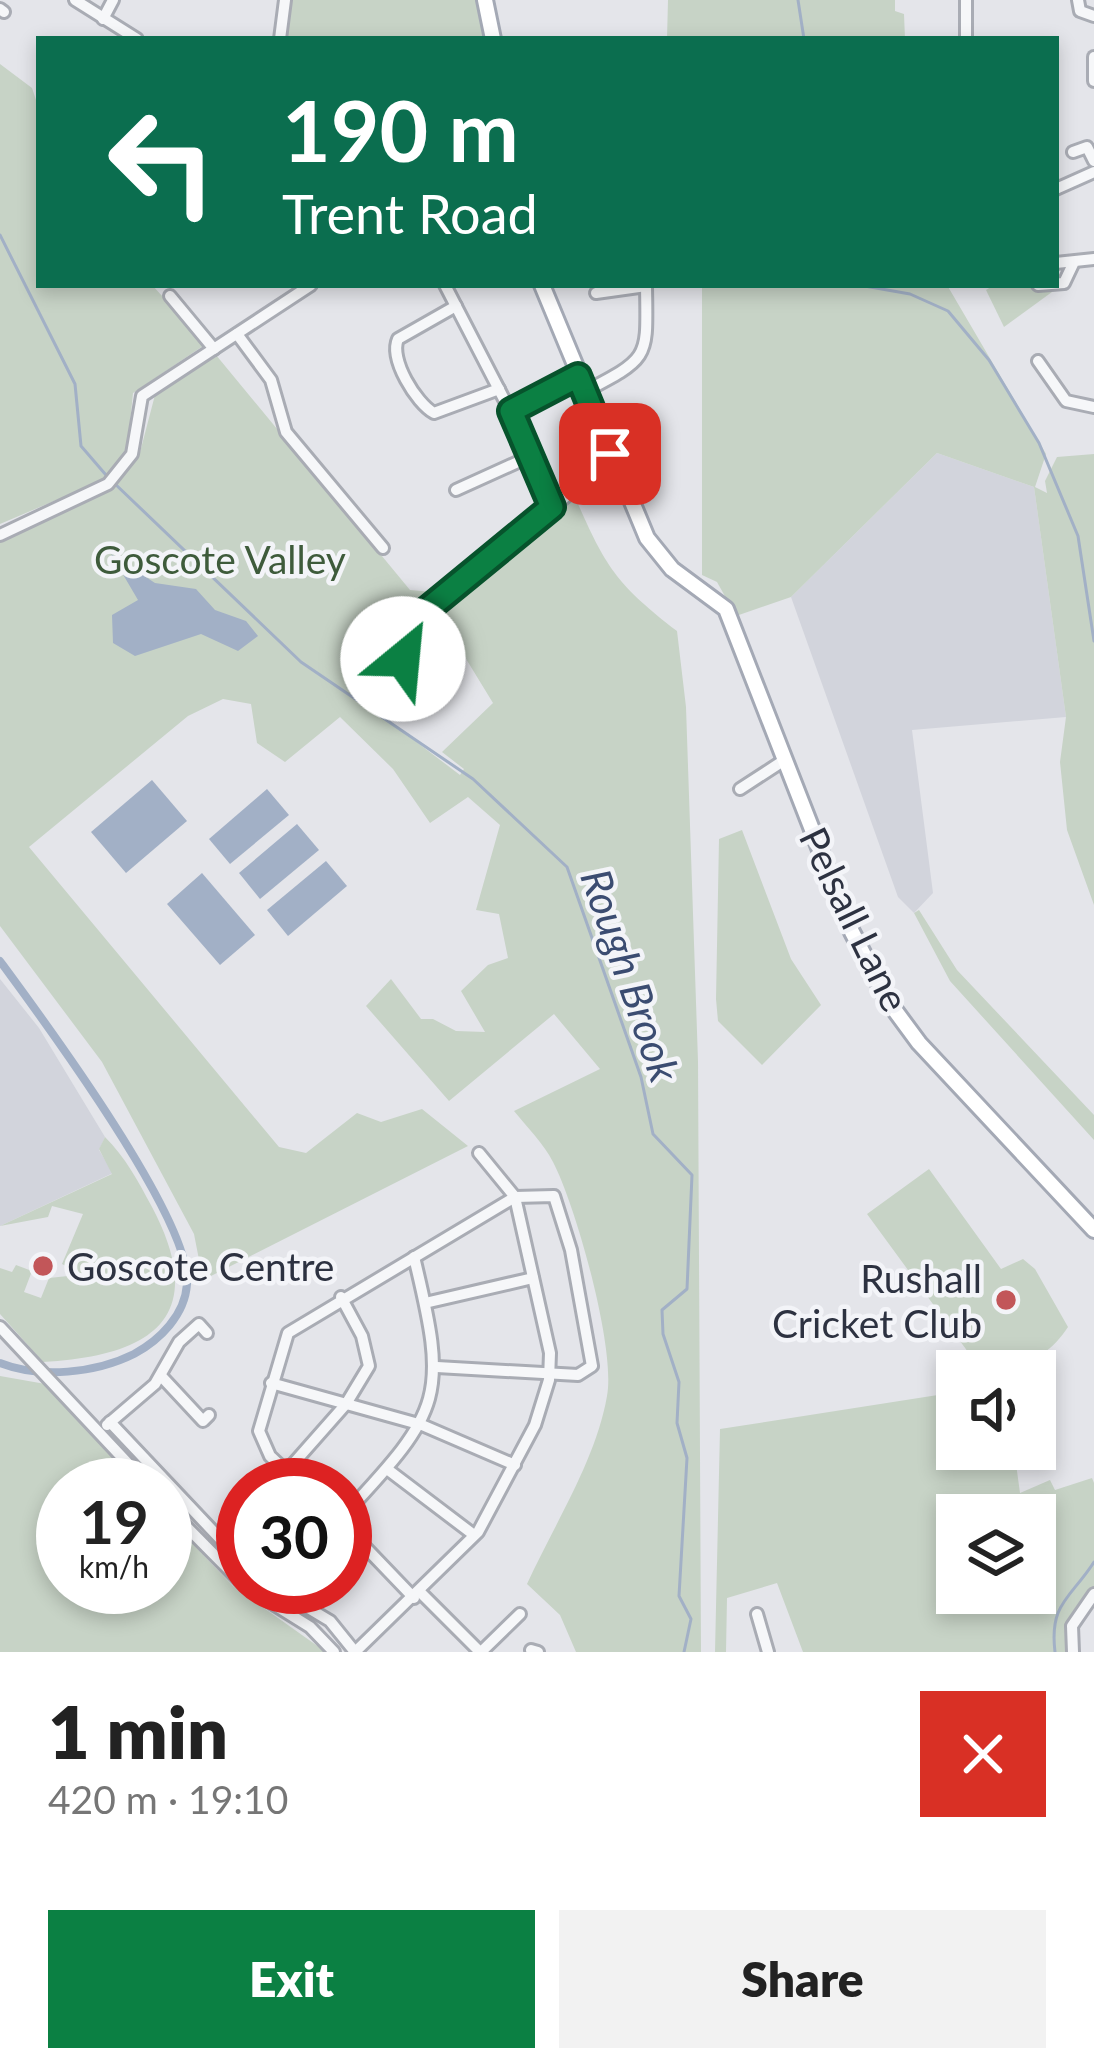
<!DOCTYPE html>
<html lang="en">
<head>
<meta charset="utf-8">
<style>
	:root { --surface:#fff; --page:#f2f2f2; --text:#222; --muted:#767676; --accent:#0b8043 }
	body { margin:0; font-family:Lato,sans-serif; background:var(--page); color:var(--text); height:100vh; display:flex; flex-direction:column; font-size:45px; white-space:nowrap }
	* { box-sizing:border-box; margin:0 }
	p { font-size:39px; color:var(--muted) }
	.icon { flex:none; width:66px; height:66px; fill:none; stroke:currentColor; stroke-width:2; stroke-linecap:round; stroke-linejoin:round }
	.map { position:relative; height:1652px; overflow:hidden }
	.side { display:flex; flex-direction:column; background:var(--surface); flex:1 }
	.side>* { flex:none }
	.banner { position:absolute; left:36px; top:36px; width:1023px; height:252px; border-radius:0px; box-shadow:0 6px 18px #0003; background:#0b6e4f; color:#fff; overflow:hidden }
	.tools { position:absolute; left:936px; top:1350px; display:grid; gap:24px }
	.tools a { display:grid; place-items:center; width:120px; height:120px; border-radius:0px; background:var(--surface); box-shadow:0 6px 18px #0003; font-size:60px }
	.speed { position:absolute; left:36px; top:1458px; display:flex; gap:24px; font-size:60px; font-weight:700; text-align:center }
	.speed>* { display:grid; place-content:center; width:156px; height:156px; border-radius:50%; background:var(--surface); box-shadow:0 6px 18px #0003; line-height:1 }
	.speed small { font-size:30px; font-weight:400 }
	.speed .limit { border:18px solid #d22; background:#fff; color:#111 }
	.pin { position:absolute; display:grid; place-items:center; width:102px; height:102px; color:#fff; margin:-51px; border-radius:24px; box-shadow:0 6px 18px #0006 }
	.me { position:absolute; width:132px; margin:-66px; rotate:28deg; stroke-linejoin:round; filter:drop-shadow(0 0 9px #0008) }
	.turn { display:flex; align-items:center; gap:42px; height:252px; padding:0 48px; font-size:54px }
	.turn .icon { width:156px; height:156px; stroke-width:2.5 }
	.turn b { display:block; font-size:84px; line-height:102px }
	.round { display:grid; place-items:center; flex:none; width:126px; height:126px; border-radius:0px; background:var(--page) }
	.overview { display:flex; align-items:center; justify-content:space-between; height:204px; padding:0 48px }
	h1 { font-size:72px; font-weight:800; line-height:90px }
	.primary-button { display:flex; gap:24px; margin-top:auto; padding:24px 48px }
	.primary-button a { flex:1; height:138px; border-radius:0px; background:var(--accent); color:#fff; font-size:48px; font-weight:800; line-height:138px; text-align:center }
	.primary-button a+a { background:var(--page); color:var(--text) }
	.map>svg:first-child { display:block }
</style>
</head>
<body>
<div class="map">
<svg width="1094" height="1652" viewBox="0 0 1094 1652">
	<rect width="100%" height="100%" fill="#e4e5ea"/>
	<!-- built -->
	<g fill="#d2d4dc">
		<path d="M937,453L1034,487L1066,717L912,730L933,893L914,913L898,897L791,597Z"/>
		<path d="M0,979L39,1028L105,1137L99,1150L113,1173L0,1226Z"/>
	</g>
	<!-- green -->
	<g fill="#c7d3c6" fill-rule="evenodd">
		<path d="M285,0H480L487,39H280Z"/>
		<path d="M668,0H895V11L904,14L905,39H667Z"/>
		<path d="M0,64L32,88L36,100L39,285H152L206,344L133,393L127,453L101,481L0,524Z"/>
		<path d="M702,285H947L1046,454L1035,487L1047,493L1045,481L1057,457L1094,454V905L1067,830L1060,762L1066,717L1034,487L937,453L791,597L736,616L717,582L702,575Z"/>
		<path d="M994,285H1028L1052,292L1004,327L986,290Z"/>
		<path d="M216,355L410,590L432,592L473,557L480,561L411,626L391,633L368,654L383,677L348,690L460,775L464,769L442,752L493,703L460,649L441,661L431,660V651L411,636L575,497C605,566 616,584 677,631L686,707L698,1061L701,1652H576L560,1615L527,1584C554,1525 596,1460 607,1396C616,1349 576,1206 553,1162C544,1144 527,1127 514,1111L600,1069L554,1014L449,1101L366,1006L391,979L421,1019H433L456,1031L485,1032L461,991L488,965L508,958L499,914L476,910L500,825L468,797L430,823L393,769L340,717L285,762L257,743L251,704L223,699L188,716L29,847L279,1147L306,1153L357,1113L381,1122L422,1109L468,1146L203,1280L194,1234L102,1062L0,926V542L109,489L139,456L155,395Z"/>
		<path d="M742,830L791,959L821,1005L762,1065L718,1021L716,999L719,839Z"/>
		<path d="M919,910L957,970L1094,1115V1140L950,981L914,913Z"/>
		<path d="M105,1137C126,1158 138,1181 152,1207C210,1317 153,1356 43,1362L0,1314V1268L12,1272L16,1265L32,1271L24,1292L41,1298L49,1278L68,1276L70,1268L62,1264L83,1214L52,1206L48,1217L0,1226L112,1174L99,1149Z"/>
		<path d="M929,1169L1001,1269L1023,1259L1035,1269L1068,1327C1044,1363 1020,1366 979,1367L867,1214Z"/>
		<path d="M0,1376L51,1385L138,1485H63V1587H165V1515L233,1586L326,1652H0Z"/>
		<path d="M957,1392V1449H1014L1020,1493L1050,1480L1055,1490L1092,1478L1094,1483V1590L1067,1626L1069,1652H803L777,1583L727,1598L726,1652H715L720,1429ZM957,1515H1035V1593H957Z"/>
	</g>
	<!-- water -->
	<g fill="#a2b0c6">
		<path d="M111,554L155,583L196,589L215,610L246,621L258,636L238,651L201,634L135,656L113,643L112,615L138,600Z"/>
		<path d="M152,780L187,821L126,873L91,832Z"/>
		<path d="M267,789L289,815L230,864L209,839Z"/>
		<path d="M297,824L319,850L260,899L239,873Z"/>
		<path d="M326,861L347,886L288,936L267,910Z"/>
		<path d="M202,873L255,935L220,965L167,904Z"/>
	</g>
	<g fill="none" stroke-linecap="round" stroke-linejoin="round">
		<!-- stream -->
		<g stroke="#a2b0c6" stroke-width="3">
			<path d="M798,0L804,39"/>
			<path d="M0,235L75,384L81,446L106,475"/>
			<path d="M859,285L910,294L948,311L989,360L1039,443L1078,536L1094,641"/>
			<path d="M113,482L301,662L473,779L567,867L641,1077L653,1134L692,1175L687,1289L662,1310L663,1334L679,1382L677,1423L687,1458L679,1596L691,1619L684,1652"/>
			<path d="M1055,1652C1049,1603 1071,1598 1094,1562"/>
		</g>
		<!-- canal -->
		<path stroke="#a2b0c6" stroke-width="8" d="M0,961C42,1018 192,1220 187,1284C185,1315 160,1340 134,1354C96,1373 40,1379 0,1363"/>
		<defs>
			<g id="minor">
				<path d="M75,0L137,39"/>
				<path d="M966,0V39"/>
				<path d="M1078,0L1080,11L1094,16"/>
				<path d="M0,9L4,12"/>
				<path d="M103,19L113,0"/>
				<path d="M280,39L285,0"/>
				<path d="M1094,57V81"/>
				<path d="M1073,152L1087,147L1094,161"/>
				<path d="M1056,189L1094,172"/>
				<path d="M1056,263L1094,259"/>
				<path d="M445,285L522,434L536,479L552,507"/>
				<path d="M1038,285L1064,283L1073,264"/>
				<path d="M596,293L646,286"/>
				<path d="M170,296L214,349"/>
				<path d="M456,306L398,339C389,359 416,403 434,413L499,389"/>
				<path d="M237,334L271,380L286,432L383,548"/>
				<path d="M1038,361L1066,401L1094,407"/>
				<path d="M584,392C651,357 647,359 646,285"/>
				<path d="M511,411L577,376"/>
				<path d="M456,490L529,457"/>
				<path d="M0,535L108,484L132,454L142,396L311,285"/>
				<path d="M387,679L403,659L418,618L597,471L594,466"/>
				<path d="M740,789L783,761"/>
				<path d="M425,1303L533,1278"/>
				<path d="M0,1327L148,1485"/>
				<path d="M162,1377L203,1421L209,1415"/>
				<path d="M271,1383L422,1425L515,1465"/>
				<path d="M110,1422L243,1563"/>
				<path d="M107,1425L155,1384L179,1342L199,1324L207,1333"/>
				<path d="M387,1469L474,1535"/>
				<path d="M286,1472L346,1404L369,1366L362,1336L341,1297"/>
				<path d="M301,1485L270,1456L259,1431L288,1333L515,1197L554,1196L571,1250L592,1366L578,1375L437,1367"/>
				<path d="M165,1505L243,1584"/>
				<path d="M345,1514C443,1409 448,1397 414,1257"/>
				<path d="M345,1526L414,1598"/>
				<path d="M246,1587L310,1627L334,1652"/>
				<path d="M273,1587L330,1621L355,1652"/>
				<path d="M420,1592L480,1652"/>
				<path d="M757,1614L768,1652"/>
				<path d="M531,1650L538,1652"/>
				<path d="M355,1652L478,1532L535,1425L549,1380L550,1353L515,1197L479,1153"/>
				<path d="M481,1652L520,1614"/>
				<path d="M1073,1652L1072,1626L1094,1594"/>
			</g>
			<g id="major">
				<path d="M485,0L493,39"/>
				<path d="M542,285L647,538L672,569L726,609L852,932L888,1001L919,1043L1094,1230"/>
			</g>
		</defs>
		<!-- minor casing -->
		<use href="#minor" stroke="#a9acb4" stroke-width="16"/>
		<!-- major casing -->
		<use href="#major" stroke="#a4a9b5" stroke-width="20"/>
		<!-- minor -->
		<use href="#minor" stroke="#f6f7f9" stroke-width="10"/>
		<!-- major -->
		<use href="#major" stroke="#fff" stroke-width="14"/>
	</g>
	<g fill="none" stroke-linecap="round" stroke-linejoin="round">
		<defs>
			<path id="route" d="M403,659L418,617L552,507L511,411L578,376L610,454"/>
		</defs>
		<!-- route casing -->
		<use href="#route" stroke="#07532c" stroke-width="30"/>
		<!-- route -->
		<use href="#route" stroke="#0b8043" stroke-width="21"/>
	</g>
	<!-- markers -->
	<g fill="#c25659" stroke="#f3f4f8" stroke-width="4.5">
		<circle cx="43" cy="1266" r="12"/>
		<circle cx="1006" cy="1300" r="12"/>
	</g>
	<g text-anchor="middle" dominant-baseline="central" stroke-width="9" stroke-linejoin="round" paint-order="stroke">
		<!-- park labels -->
		<g font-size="39" fill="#3e5b3b" stroke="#f3f4f8">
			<text x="220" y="559">Goscote Valley</text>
		</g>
		<!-- street labels -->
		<g font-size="39" fill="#2d3241" stroke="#f3f4f8">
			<text transform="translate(855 919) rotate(64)">Pelsall Lane</text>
		</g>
		<!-- poi labels -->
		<g font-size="39" fill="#2d3241" stroke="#f3f4f8" text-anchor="start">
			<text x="67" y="1266">Goscote Centre</text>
			<text x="982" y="1278" text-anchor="end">Rushall<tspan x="982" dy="45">Cricket Club</tspan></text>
		</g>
		<!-- water labels -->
		<g font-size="42" font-style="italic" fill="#3b4c71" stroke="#f3f4f8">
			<text transform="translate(631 975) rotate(71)">Rough Brook</text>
		</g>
	</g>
</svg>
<div class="tools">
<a><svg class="icon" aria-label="sound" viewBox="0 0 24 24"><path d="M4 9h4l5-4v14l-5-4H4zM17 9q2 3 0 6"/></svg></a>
<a><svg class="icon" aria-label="layers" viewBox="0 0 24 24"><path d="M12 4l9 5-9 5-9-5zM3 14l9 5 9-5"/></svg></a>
</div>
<div class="speed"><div>19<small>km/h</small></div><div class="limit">30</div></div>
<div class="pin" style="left:610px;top:454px;background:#d93025"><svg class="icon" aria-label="arrive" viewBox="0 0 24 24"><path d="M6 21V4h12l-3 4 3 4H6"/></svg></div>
<svg class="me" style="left:403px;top:659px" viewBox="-20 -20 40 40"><circle r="19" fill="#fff"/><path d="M0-13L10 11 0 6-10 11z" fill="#0b8043"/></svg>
<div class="banner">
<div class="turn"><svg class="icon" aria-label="left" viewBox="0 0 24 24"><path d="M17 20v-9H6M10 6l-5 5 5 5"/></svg><div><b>190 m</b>Trent Road</div></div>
</div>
</div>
<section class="side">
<div class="overview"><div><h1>1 min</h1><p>420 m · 19:10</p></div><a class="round" style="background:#d93025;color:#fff"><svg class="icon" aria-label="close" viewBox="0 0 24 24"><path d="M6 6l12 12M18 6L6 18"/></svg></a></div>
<div class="primary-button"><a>Exit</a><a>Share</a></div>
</section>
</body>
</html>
